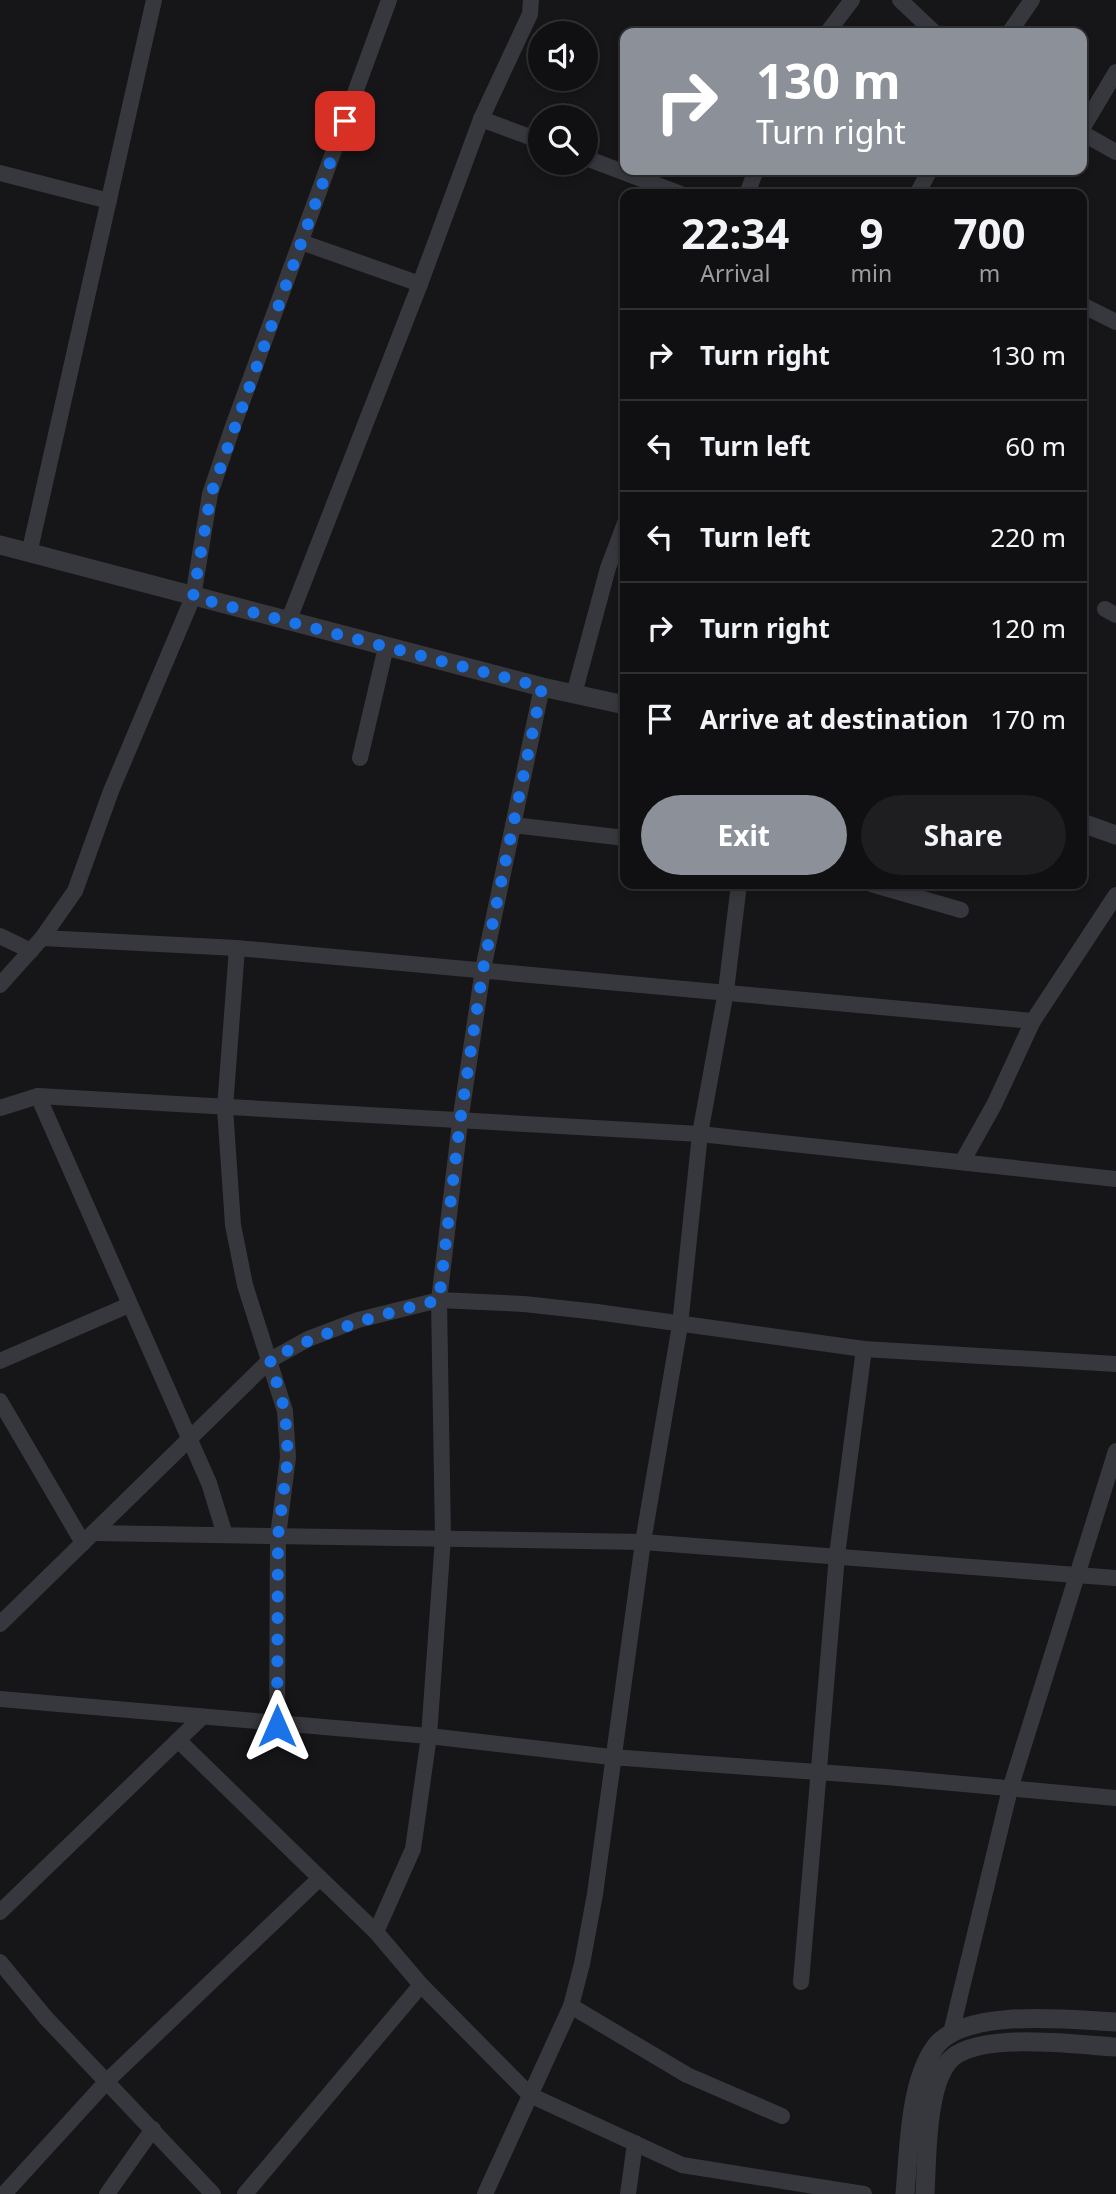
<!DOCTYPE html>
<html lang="en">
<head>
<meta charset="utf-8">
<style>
	:root { --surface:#101012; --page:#1e1e20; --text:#f1f3f6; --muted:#9c9d9f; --line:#303032; --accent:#8c9099 }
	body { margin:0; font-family:"Noto Sans",sans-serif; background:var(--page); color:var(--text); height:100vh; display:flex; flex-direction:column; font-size:26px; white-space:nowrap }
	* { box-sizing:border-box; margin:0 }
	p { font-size:23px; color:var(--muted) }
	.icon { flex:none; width:38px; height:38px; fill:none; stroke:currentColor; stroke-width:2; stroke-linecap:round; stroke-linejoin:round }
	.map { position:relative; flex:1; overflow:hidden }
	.details { position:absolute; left:620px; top:189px; width:467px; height:700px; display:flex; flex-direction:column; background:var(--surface); border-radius:14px; box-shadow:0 4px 10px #0003,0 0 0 2px var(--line) }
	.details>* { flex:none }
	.guide { position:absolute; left:620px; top:28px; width:467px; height:147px; border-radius:14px; box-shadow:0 4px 10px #0003,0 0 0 2px var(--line); background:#8c9099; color:#fff; overflow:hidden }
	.fabs { position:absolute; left:528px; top:21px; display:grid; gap:14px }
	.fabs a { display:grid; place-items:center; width:70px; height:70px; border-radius:50%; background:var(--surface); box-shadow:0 4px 10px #0003,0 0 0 2px var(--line); font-size:35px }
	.pin { position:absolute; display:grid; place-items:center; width:60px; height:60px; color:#fff; margin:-30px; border-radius:14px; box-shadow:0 4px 10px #0006 }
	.me { position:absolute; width:77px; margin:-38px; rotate:0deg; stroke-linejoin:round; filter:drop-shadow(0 0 5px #0008) }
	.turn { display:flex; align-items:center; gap:24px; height:147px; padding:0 21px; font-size:32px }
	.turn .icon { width:91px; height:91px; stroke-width:2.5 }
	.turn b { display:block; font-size:49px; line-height:60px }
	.eta { display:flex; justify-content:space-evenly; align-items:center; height:119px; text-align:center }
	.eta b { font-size:42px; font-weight:700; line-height:49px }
	.cta { display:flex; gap:14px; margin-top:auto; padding:14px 21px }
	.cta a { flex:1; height:80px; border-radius:42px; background:var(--accent); color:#fff; font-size:28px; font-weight:700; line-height:80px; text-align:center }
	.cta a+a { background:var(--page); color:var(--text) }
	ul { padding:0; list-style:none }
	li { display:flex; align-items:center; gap:21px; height:91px; padding:0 21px; border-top:2px solid var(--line) }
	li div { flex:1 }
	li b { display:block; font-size:26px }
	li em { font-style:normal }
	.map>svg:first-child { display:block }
</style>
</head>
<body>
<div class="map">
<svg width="1116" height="2194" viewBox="0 0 1116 2194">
	<rect width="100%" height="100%" fill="#161618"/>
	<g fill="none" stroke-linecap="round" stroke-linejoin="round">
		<!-- minor -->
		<g stroke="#37383d" stroke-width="16">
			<path d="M900,0L935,33"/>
			<path d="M827,33L852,0"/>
			<path d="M1009,33L1032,0"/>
			<path d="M481,119L541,141"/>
			<path d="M1082,129L1116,72"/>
			<path d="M1082,133L1116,152"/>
			<path d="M586,158L681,194"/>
			<path d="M0,173L109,201"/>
			<path d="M747,194L756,170"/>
			<path d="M917,194L930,170"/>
			<path d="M301,242L420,284"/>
			<path d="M1082,305L1116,322"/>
			<path d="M29,554L154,0"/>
			<path d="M1105,609L1116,615"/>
			<path d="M288,622L420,284L481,119L530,14L531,0"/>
			<path d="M574,694L608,568L625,523"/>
			<path d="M360,758L386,647"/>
			<path d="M513,825L625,838"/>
			<path d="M871,884L961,910"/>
			<path d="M0,936L31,951"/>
			<path d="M42,938L237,948L1033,1021"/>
			<path d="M237,948L225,1108L233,1225L245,1285L285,1411L288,1457L278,1536L277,1726"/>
			<path d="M0,985L42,938L75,891L111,791L193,597L210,494L232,429L389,0"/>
			<path d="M38,1096L209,1483L225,1535"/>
			<path d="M0,1108L38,1096L700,1134L1116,1179"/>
			<path d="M962,1162L994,1105L1033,1021L1116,895"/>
			<path d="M0,1361L129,1305"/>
			<path d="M0,1401L83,1543"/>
			<path d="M93,1533L643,1542L1116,1578"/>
			<path d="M0,1624L270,1360L308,1339L358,1320L439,1300L524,1304L597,1312L864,1349L1116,1364"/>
			<path d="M0,1699L429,1736L611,1757L886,1777L1116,1798"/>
			<path d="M178,1740L320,1878"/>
			<path d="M0,1912L200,1719"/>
			<path d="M0,1962L46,2018L213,2194"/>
			<path d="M801,1982L837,1555L864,1349"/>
			<path d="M421,1985L530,2095L682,2165L864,2194"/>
			<path d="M571,2006L687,2075L782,2116"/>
			<path d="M951,2033L1010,1789L1116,1451"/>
			<path d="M4,2194L108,2080L320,1878L376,1932"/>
			<path d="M107,2194L153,2129"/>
			<path d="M245,2194L421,1985L376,1932L413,1849L429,1736L443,1538L439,1300L460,1122L483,969L542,687"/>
			<path d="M485,2194L571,2006L582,1964L595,1894L643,1542L680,1325L700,1134L726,991L739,884"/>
			<path d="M628,2194L635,2143"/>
		</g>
		<!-- tertiary -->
		<g stroke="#37383d" stroke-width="19">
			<path d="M0,545L542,687L625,705"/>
			<path d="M1082,823L1116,835"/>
			<path d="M905,2194C909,2151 909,2083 935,2047C964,2007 1071,2020 1116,2022"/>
			<path d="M925,2194C927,2159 926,2089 948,2062C974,2030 1076,2045 1116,2047"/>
		</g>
	</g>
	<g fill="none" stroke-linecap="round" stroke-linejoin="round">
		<!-- route -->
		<path stroke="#1a73e8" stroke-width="12" stroke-dasharray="0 21.6" d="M277,1726L278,1536L288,1457L285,1411L270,1360C324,1330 379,1315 439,1300L460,1122L483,969L542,687L193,597L211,494L345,121"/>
	</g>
</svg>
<div class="fabs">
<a><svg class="icon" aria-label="sound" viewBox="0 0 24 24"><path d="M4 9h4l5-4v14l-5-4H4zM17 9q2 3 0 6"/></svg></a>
<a><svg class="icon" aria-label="search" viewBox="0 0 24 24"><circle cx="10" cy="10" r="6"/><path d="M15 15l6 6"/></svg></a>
</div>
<div class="pin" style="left:345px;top:121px;background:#d93025"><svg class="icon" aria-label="arrive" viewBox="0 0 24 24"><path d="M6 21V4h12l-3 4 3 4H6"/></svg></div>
<svg class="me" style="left:277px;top:1726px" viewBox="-20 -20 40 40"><path d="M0-17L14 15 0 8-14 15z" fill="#1a73e8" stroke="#fff" stroke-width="4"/></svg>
<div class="guide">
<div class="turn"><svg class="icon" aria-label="right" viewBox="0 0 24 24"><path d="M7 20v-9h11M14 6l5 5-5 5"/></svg><div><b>130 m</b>Turn right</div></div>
</div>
<section class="details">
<div class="eta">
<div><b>22:34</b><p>Arrival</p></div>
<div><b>9</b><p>min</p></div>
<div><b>700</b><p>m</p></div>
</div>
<ul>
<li><svg class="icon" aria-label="right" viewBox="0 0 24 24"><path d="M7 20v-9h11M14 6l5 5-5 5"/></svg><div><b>Turn right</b></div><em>130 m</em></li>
<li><svg class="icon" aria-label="left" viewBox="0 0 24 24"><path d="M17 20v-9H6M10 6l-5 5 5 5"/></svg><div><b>Turn left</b></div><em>60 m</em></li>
<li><svg class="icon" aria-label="left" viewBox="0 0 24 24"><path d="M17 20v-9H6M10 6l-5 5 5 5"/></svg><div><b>Turn left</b></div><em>220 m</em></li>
<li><svg class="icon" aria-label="right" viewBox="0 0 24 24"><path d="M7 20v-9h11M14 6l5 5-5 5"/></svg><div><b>Turn right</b></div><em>120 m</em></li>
<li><svg class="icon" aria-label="arrive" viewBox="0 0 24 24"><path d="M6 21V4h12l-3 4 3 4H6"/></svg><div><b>Arrive at destination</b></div><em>170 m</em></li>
</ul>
<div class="cta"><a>Exit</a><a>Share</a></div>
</section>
</div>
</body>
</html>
